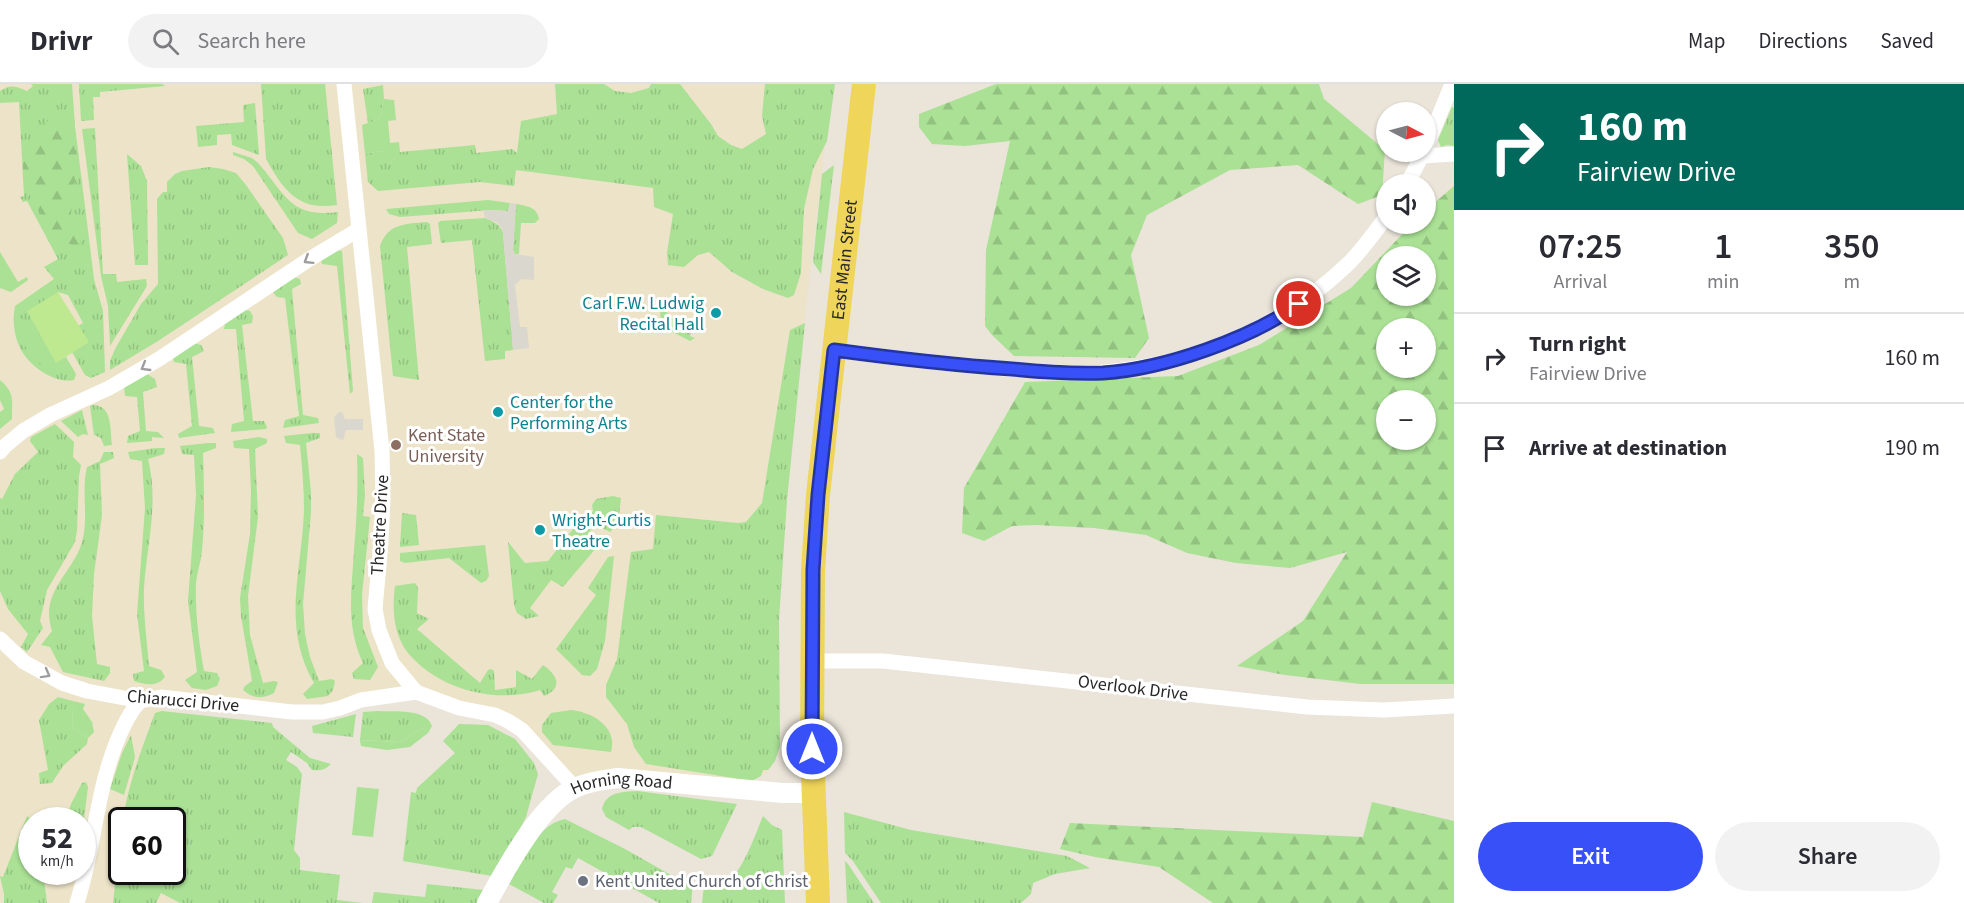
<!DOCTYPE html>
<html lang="en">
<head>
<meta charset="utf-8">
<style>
	:root { --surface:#fff; --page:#f2f2f3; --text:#2b2b33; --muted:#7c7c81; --line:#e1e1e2; --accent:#3850f8 }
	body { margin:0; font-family:"Source Sans 3",sans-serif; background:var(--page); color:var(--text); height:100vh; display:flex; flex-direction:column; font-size:22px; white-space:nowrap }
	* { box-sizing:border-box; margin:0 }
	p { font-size:20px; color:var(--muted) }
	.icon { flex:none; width:33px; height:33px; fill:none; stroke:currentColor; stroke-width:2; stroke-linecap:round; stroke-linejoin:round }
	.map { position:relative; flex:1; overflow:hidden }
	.panel { display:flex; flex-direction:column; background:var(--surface); width:510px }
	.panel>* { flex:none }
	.banner { background:#00695c; color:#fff; overflow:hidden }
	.needle { width:39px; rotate:96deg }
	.tools { position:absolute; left:1376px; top:18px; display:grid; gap:12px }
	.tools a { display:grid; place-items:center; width:60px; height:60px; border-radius:50%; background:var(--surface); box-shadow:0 2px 4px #0004; font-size:30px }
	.speed { position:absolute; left:18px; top:723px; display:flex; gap:12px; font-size:30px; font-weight:700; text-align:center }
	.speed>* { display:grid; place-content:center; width:78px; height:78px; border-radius:50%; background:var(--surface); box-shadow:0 2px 4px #0004; line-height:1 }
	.speed small { font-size:15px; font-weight:400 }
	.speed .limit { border:3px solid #111; border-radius:9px; background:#fff; color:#111 }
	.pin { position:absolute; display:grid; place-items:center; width:51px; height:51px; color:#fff; margin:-26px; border:3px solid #fff; border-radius:50%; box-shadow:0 2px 6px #0007 }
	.me { position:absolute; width:66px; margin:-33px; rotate:0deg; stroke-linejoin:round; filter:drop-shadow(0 0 4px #0008) }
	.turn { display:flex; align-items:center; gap:21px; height:126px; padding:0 24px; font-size:27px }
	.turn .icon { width:78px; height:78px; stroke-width:2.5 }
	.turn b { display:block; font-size:42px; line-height:51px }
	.eta { display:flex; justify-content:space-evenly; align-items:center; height:102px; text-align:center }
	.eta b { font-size:36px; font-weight:600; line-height:42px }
	.button { display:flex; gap:12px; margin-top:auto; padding:12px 24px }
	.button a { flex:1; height:69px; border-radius:36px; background:var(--accent); color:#fff; font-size:24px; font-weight:600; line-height:69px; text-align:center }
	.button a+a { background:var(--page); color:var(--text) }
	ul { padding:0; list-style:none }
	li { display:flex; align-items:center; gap:18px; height:90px; padding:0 24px; border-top:2px solid var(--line) }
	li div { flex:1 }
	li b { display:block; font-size:22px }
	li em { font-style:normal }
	header { display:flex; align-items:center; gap:36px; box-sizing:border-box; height:84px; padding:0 30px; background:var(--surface); border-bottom:2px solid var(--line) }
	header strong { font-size:28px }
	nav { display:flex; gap:33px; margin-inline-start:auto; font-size:21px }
	.search { width:420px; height:54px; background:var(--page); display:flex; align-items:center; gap:15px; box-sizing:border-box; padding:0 21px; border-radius:33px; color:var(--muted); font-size:22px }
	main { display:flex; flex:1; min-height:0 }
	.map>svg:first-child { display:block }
</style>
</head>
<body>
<header>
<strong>Drivr</strong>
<div class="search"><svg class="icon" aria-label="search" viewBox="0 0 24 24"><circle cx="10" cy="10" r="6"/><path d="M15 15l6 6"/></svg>Search here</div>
<nav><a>Map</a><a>Directions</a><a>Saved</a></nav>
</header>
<main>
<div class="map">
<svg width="1454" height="819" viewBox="0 0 1454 819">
	<defs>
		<pattern id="grass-tufts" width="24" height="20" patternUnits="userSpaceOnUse" patternTransform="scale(1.5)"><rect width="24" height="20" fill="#aae195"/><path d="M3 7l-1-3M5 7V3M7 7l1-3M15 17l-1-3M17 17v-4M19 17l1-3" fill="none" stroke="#92c180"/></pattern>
		<pattern id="forest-firs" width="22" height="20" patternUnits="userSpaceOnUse" patternTransform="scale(1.5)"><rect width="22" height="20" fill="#aae195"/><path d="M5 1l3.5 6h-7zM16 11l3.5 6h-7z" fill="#92c180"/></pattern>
	</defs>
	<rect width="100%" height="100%" fill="#eae4d9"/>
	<!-- education -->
	<path fill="#ece3c8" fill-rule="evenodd" d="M0,0H832L807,214L787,416L779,536L780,662L775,677L767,689L752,697L626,695L575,704L522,646L416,608L340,624L161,614L162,627L253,819H0ZM32,736H82V788H32ZM122,736H172V788H122Z"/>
	<!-- grass -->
	<g fill="url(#grass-tufts)">
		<path d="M31,0H72L75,42L94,195L103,227L105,288L91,294L85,291L72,268L88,258L78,242L83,239L68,211L58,208L56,278L66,273L76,290L74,296C54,300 29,282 20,264C14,251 12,236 15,222L54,195L44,183L58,175L27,117L23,118L20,113L24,112L19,18L0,19V7C10,0 16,2 27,7L33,2Z"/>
		<path d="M79,0H162L165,2L100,8V13H93L94,36L81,37Z"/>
		<path d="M261,0H325L337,121C298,127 284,107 266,75Z"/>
		<path d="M555,0H604L615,7L631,9L649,4L651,0H680L711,40L718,52L731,61L742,65L766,50L762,32L765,0H835L827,57L813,85L804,125L801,189L794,211L788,214L763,205L732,188L709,168L698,171L684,183L668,181L667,169L673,130L654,123L653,104L516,86L514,102L480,98L378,107L368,98L365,70L379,67L387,68L389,81L400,68L475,61L476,69L512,65L517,69L521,37L557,30Z"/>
		<path d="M383,1L384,15L379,35L368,39L363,5Z"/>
		<path d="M255,19L259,71L232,61L231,50L217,51V61L198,63L196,42L244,38L243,21Z"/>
		<path d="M1452,23L1454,24V62L1447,61L1441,63L1438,56Z"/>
		<path d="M95,44L103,190H116L117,198L146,195L147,202L110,262L108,222L101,192L82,45Z"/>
		<path d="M233,68L252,74L258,79C286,110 289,134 338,128L337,139L312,155L298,149L253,82L244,75L233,71Z"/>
		<path d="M127,70L141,82L147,97L148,181H135Z"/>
		<path d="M834,81L821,190L813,178L822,90Z"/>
		<path d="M209,83L223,85L236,89L246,101L283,154L288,171L158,257L110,286V277L115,265L141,220L158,200L157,115L163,108H167V98L175,90L182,87Z"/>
		<path d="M488,116L510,119L508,127L491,126L400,133L389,130L386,125Z"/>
		<path d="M516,120C527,122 537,123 539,135L535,139H521L519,170H515L513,166Z"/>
		<path d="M485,134C494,138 500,140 503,149L513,266L505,267V275L485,277L472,156L441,159L438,139L440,137Z"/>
		<path d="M427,138L430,140L432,160L407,163L419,296L393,292L380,162C388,139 406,140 427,138Z"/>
		<path d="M338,166L342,167L353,307L350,310L337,182L322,180L321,176Z"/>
		<path d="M292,192L300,195L301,200L292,205L303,331L318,334L319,339L283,344L285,336L299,332L285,214L277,213L272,207Z"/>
		<path d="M660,224C675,231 673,245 693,244L690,252L695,254L690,257L661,242Z"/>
		<path d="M245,226L250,227L253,232L252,239L242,241L253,337H264L267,343L266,345L231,348L232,340L244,337L236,245H224L226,234Z"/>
		<path d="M805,239L787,416L779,536L780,662L775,677L768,686H763L761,692L752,697L646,680L634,663L627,640L606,613V601L617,575L631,468L653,465L656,431L738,439L746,438L762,419L790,246Z"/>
		<path d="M190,258L201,261L204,267L192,273L199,342L213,344L215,349L179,354L178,350L192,342L186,280L174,278L172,271Z"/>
		<path d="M147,290L155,295L157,303L143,308L146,347L158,348L164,354L152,353V357L127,359L128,352L140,347L137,313L125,312L124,302Z"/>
		<path d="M93,321C113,321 110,347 112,361L104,362L101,354L94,351L90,322Z"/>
		<path d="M82,326L88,351L83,350L78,353L61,337Z"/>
		<path d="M55,340L74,358L73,373L81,381L79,392L77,446L75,458L47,506L40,537L43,544L27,568L21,563L28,550L8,525L0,507V414L2,415L15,390L38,368L30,357L31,353Z"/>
		<path d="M312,349H320V354L306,359L311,408V428L303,520L305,550L310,573L319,597L332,595L335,597L333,606L328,612L307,615L303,610L314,599C281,542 302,487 304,426C304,404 302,383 300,361L286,359L284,352Z"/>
		<path d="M259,353L267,355V359L255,365L258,433L248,512L250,551L263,599L274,597L278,598L274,609C263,615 253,615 243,606L245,602L252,597L241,532L240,514L250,450L251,407L249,365L234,364L233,357Z"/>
		<path d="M208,359H216V364L203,369C204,401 205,434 202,467C201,478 197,488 196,499C195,529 199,558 204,587L217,589L220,595L217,602L206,606L192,604L185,596L197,588L188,517L196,411L194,371L182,370L180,362Z"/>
		<path d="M156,364H165L164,370L148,375C159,419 147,460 144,504C143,529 147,557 149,582L161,586L165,593C157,603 145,601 134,597L133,590L144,587L137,530L145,424L142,377L130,375L128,368Z"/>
		<path d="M104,368H113L114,374L100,380L102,431L94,490L92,532L97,580L110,583V589L104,597L63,588L50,563L41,561L52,547C39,507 73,490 82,458C89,434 81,408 87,383L100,377Z"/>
		<path d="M357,370L363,374L365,411L363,432L370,433L362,511L363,544L378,583L370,596L354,595L352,589L363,579C345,541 352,505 354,466C357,434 358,402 357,370Z"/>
		<path d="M613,412L621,414L618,439L610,448L595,440L586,453L597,463L563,503L551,496L530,524L539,532L526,535L517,529L514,521L508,458L525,479L548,477L580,436H585L593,427L592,421L596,415Z"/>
		<path d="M402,429L416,431L419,461L400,463Z"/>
		<path d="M485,461L489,492L486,497L481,499L449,474L405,479L400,477V469Z"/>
		<path d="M614,472L605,557L597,585L590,592L582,591L556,565L596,511L588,504L608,473Z"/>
		<path d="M415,499L418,504L417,529L429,535L417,545L480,599L488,586L491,585L494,587L495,606L516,603V586L532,595L543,581C558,591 563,604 544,612L540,606C496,620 439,606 408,569C393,550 392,524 395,502Z"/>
		<path d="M58,613L73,617C74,627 71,635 73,644L88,654L87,660L63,682L52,699L40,700L39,689L48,686L39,636L49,620Z"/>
		<path d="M571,626C592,628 618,643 611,668L553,661L542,648V641L551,629Z"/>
		<path d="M162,627L272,639L273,643L310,674L331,680C325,686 320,687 312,686L307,679L291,668L286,676L297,683L302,690L294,766L300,774V786L340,791L337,816L363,819H180L161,809L156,819H113L121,747L122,788H172V736H123C128,700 142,664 155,629Z"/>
		<path d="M378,627C394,628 426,624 432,642L428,649L422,644L400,658L360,656L363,628Z"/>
		<path d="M356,630L353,653L313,649L312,642Z"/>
		<path d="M459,640L488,641L515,655L534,679L538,690L526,733L497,789L492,792L403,777L411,708L416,709L417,704L455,669L443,657Z"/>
		<path d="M131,651L135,673L124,711L110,705L122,669Z"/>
		<path d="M86,698L88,703L83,743L82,736H66L71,720L82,699Z"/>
		<path d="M637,707L737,720L712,772L701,775L641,743H633L629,746L606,733L602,725C606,708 621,708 637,707Z"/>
		<path d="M844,728L911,746L1067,772L1090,784L1055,790L1033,799L1031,810L1021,819H881L853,777L845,769Z"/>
		<path d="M27,732L33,736L32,788H43L47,819H4V810L0,792L3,793Z"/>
		<path d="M763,732L772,741L782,746L785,819H702L704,802C712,802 720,802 727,798C742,789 756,749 763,732Z"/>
		<path d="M565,735L627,766L676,794L693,800L691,819H659L578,774L572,785L566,783L552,808L558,811L553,819H544L509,800C522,777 536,741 565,735Z"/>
		<path d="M845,777L848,780L874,819H847Z"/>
		<path d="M427,800L484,806L478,819H372L374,808L425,813Z"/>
	</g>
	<!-- forest -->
	<g fill="url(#forest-firs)" fill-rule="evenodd">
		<path d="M996,0H1319L1324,15L1385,66L1382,111L1358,120L1298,81L1230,86L1147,131L1131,171L1149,254L1135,274L1014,272L992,251L985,242L986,166L1010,57L965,62L932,60L919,43V30Z"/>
		<path d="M50,34C88,34 73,108 71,132L82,146L79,164L55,154L24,101L23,80L40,46Z"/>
		<path d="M1454,102V600H1360L1285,591L1237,582L1303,537L1347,468L1290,484L1236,479L1187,469L1146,451L1094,444L1037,441L1012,442L984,457L962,449L964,404L1025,298L1178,292L1259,261L1351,204L1412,140H1425V127ZM1386,172H1425V212H1386ZM1386,244H1425V284H1386ZM1386,316H1425V356H1386Z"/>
		<path d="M1372,718L1454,737V819H1213L1159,783L1095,773L1060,765L1070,739L1363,753Z"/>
	</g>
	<!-- garden -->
	<g fill="#aae195">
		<path d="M384,15L394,16L396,36L388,37L390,59L399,58L400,68L388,82L387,68L379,67L365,70L362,41L379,35Z"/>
		<path d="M0,168L18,198L27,193L28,196L11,208L0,204Z"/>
		<path d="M22,234L52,281L46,284C30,273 20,259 18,239Z"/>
		<path d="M0,296C15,309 12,316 12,335L0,345V328L4,325L0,316Z"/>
		<path d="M73,617L85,620L83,625L92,638L94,648L88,654L73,644C71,635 74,627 73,617Z"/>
		<path d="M422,644L428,649L410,663L387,666L361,662L360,656L400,658Z"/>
		<path d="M357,703L379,705L373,753L352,751Z"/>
	</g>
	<!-- pitch -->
	<path fill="#bee990" d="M58,208L89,258L56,279L27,227Z"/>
	<!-- plaza -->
	<g fill="#dad7cf">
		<path d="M510,119L516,120L513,166L515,170L534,173V196L521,195L515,201L520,243H527L529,264L513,266L503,149L501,143L496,138L485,134L483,126L508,127Z"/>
		<path d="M339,328H342L345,335H363V346H346L343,356L339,355L336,353L334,333Z"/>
	</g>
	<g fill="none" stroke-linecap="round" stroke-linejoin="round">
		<!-- minor -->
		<g stroke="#fff" stroke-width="15">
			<path d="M344,0L382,367L383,416L381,458L375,525L379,546L392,579L416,608L459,624L495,631L508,637L522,646L575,704"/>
			<path d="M1425,66L1452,0"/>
			<path d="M1423,72L1454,70"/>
			<path d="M1407,100L1424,68"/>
			<path d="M835,266C891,274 949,280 1006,285C1039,287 1073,291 1105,288C1195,280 1284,242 1349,179C1363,165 1374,149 1386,133"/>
			<path d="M0,368L5,362L23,347L50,331L109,304L159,275L308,176L358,146"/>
			<path d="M0,555L24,578L62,599L87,607L140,617L161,613L292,628H323L340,624L361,616L416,608"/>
			<path d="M812,577H883L1307,623L1384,626L1454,622"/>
			<path d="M77,819C94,766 96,709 117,657C123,643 129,629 140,617"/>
		</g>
		<!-- tertiary -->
		<path stroke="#fff" stroke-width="20" id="s1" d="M487,819C506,785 541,718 577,703C591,697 604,696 618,694L783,709H814"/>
		<!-- primary -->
		<path stroke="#efd559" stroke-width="24" id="s2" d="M818,819L812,665L813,486L818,411L864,0"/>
	</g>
	<!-- one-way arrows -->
	<defs><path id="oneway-chevron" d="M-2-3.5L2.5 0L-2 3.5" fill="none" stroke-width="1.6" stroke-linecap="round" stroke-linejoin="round" transform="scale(1.5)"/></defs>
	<g stroke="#9e9e9e">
		<use href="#oneway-chevron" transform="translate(308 176) rotate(148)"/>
		<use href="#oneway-chevron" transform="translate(145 283) rotate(150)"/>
		<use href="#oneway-chevron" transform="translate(46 590) rotate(29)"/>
	</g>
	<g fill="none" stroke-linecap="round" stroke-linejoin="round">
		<defs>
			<path id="route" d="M812,665L813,486L818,411L834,266C893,274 952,281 1012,285C1042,288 1073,290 1103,289C1164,285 1250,255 1299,220"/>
		</defs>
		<!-- route casing -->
		<use href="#route" stroke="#2434a1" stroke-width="15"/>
		<!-- route -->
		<use href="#route" stroke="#3850f8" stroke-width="10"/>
	</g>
	<!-- markers -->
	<g fill="#0f9aa8" stroke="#fff" stroke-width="2">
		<circle cx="716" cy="229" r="6"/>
		<circle cx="498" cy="328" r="6"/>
		<circle cx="540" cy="446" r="6"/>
	</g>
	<circle fill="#8d6e63" stroke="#fff" stroke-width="2" cx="396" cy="361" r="6"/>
	<circle fill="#6b7280" stroke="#fff" stroke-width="2" cx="583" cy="797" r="6"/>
	<g text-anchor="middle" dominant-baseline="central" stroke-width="6" stroke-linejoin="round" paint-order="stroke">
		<!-- street labels -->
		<g font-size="18" fill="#272727" stroke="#fff">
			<text stroke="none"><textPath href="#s2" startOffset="645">East Main Street</textPath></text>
			<text transform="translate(380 441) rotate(-87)">Theatre Drive</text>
			<text transform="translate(1133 604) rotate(7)">Overlook Drive</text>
			<text transform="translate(183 617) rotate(5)">Chiarucci Drive</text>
			<text stroke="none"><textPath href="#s1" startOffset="194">Horning Road</textPath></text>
		</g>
		<!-- culture labels -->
		<g font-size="18" fill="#0d838f" stroke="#fff" text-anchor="start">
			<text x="704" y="219" text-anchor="end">Carl F.W. Ludwig<tspan x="704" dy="21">Recital Hall</tspan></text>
			<text x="510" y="318">Center for the<tspan x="510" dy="21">Performing Arts</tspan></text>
			<text x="552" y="436">Wright-Curtis<tspan x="552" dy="21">Theatre</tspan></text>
		</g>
		<!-- education labels -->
		<g font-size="18" fill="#785e54" stroke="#fff" text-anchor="start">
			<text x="408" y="351">Kent State<tspan x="408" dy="21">University</tspan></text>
		</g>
		<!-- worship labels -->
		<g font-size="18" fill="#5b616d" stroke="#fff" text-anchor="start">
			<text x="595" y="797">Kent United Church of Christ</text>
		</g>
	</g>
</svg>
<div class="tools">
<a><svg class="needle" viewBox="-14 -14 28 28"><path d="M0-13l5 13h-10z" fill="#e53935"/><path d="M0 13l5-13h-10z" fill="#7c7c81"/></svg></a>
<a><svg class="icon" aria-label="sound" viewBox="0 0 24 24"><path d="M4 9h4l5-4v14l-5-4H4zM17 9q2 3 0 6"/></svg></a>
<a><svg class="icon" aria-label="layers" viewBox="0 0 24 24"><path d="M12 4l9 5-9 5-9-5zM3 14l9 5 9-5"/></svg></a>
<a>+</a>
<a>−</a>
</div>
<div class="speed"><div>52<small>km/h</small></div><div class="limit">60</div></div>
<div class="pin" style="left:1299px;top:220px;background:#d93025"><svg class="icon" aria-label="arrive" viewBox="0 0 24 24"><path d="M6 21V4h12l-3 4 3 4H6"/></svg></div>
<svg class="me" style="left:812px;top:665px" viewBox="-20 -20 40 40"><circle r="17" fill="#3850f8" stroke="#fff" stroke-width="3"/><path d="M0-11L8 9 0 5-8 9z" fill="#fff"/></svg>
</div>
<section class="panel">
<div class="banner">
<div class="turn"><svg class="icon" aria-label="right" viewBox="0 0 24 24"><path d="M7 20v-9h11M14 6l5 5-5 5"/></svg><div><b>160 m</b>Fairview Drive</div></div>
</div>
<div class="eta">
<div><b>07:25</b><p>Arrival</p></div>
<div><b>1</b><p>min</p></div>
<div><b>350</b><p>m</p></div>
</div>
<ul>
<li><svg class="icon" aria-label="right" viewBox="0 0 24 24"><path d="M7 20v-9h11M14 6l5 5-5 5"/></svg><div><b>Turn right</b><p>Fairview Drive</p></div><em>160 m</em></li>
<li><svg class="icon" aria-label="arrive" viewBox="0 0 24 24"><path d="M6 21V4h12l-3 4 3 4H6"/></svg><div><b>Arrive at destination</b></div><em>190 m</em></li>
</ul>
<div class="button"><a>Exit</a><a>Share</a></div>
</section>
</main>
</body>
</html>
